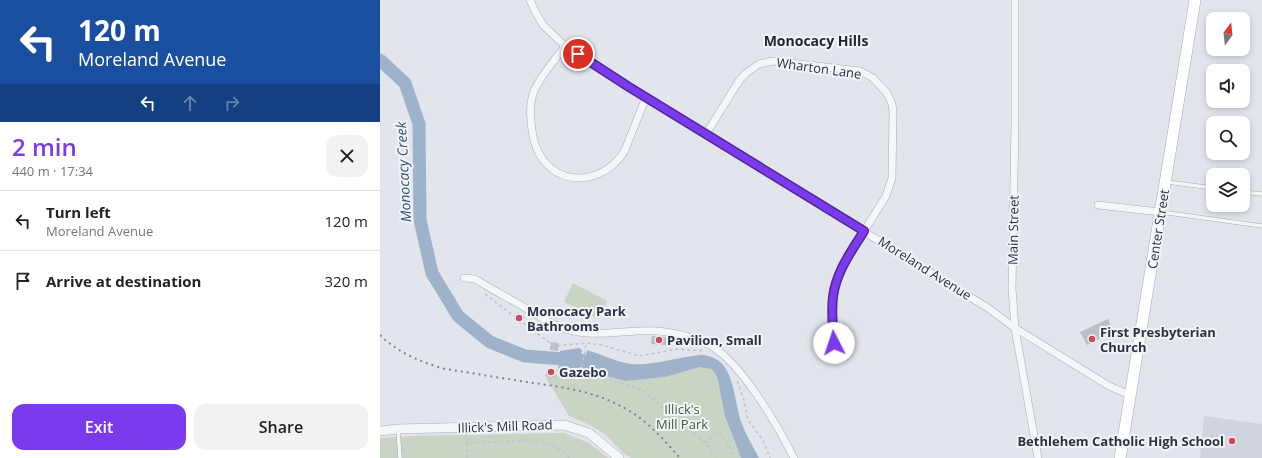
<!DOCTYPE html>
<html lang="en">
<head>
<meta charset="utf-8">
<style>
	:root { --surface:#fff; --page:#f2f2f2; --text:#222; --muted:#767676; --line:#e0e0e0; --accent:#7c3aed }
	body { margin:0; font-family:"Open Sans",sans-serif; background:var(--page); color:var(--text); height:100vh; display:flex; flex-direction:column; font-size:15px; white-space:nowrap }
	* { box-sizing:border-box; margin:0 }
	p { font-size:13px; color:var(--muted) }
	.icon { flex:none; width:22px; height:22px; fill:none; stroke:currentColor; stroke-width:2; stroke-linecap:round; stroke-linejoin:round }
	.map { position:relative; flex:1; overflow:hidden }
	.details { display:flex; flex-direction:column; background:var(--surface); width:380px }
	.details>* { flex:none }
	.top-card { background:#1a4fa0; color:#fff; overflow:hidden }
	.needle { width:26px; rotate:15deg }
	.buttons { position:absolute; left:826px; top:12px; display:grid; gap:8px }
	.buttons a { display:grid; place-items:center; width:44px; height:44px; border-radius:8px; background:var(--surface); box-shadow:0 2px 6px #0003; font-size:20px }
	.pin { position:absolute; display:grid; place-items:center; width:34px; height:34px; color:#fff; margin:-17px; border:2px solid #fff; border-radius:50%; box-shadow:0 1px 4px #0007 }
	.me { position:absolute; width:44px; margin:-22px; rotate:356deg; stroke-linejoin:round; filter:drop-shadow(0 0 3px #0008) }
	.turn { display:flex; align-items:center; gap:14px; height:84px; padding:0 12px; font-size:18px }
	.turn .icon { width:52px; height:52px; stroke-width:2.5 }
	.turn b { display:block; font-size:28px; line-height:34px }
	.lanes { display:flex; align-items:center; height:38px; padding:0 12px; background:#0003; justify-content:center; gap:20px; direction:ltr }
	.lanes .off { opacity:.35 }
	.round { display:grid; place-items:center; flex:none; width:42px; height:42px; border-radius:12px; background:var(--page) }
	.head { display:flex; align-items:center; justify-content:space-between; height:68px; padding:0 12px }
	h1 { font-size:24px; font-weight:600; line-height:30px; color:var(--accent) }
	.action { display:flex; gap:8px; margin-top:auto; padding:8px 12px }
	.action a { flex:1; height:46px; border-radius:12px; background:var(--accent); color:#fff; font-size:16px; font-weight:600; line-height:46px; text-align:center }
	.action a+a { background:var(--page); color:var(--text) }
	ul { padding:0; list-style:none }
	li { display:flex; align-items:center; gap:12px; height:60px; padding:0 12px; border-top:1px solid var(--line) }
	li div { flex:1 }
	li b { display:block; font-size:15px }
	li em { font-style:normal }
	main { display:flex; flex:1; min-height:0 }
	.map>svg:first-child { display:block }
</style>
</head>
<body>
<main>
<section class="details">
<div class="top-card">
<div class="turn"><svg class="icon" aria-label="left" viewBox="0 0 24 24"><path d="M17 20v-9H6M10 6l-5 5 5 5"/></svg><div><b>120 m</b>Moreland Avenue</div></div>
<div class="lanes"><svg class="icon" aria-label="left" viewBox="0 0 24 24"><path d="M17 20v-9H6M10 6l-5 5 5 5"/></svg><svg class="icon off" aria-label="ahead" viewBox="0 0 24 24"><path d="M12 20V5M6 11l6-6 6 6"/></svg><svg class="icon off" aria-label="right" viewBox="0 0 24 24"><path d="M7 20v-9h11M14 6l5 5-5 5"/></svg></div>
</div>
<div class="head"><div><h1>2 min</h1><p>440 m · 17:34</p></div><a class="round"><svg class="icon" aria-label="close" viewBox="0 0 24 24"><path d="M6 6l12 12M18 6L6 18"/></svg></a></div>
<ul>
<li><svg class="icon" aria-label="left" viewBox="0 0 24 24"><path d="M17 20v-9H6M10 6l-5 5 5 5"/></svg><div><b>Turn left</b><p>Moreland Avenue</p></div><em>120 m</em></li>
<li><svg class="icon" aria-label="arrive" viewBox="0 0 24 24"><path d="M6 21V4h12l-3 4 3 4H6"/></svg><div><b>Arrive at destination</b></div><em>320 m</em></li>
</ul>
<div class="action"><a>Exit</a><a>Share</a></div>
</section>
<div class="map">
<svg width="882" height="458" viewBox="0 0 882 458">
	<rect width="100%" height="100%" fill="#e2e5eb"/>
	<!-- built -->
	<path fill="#d0d4dc" d="M824,416L882,424V458H820Z"/>
	<!-- green -->
	<g fill="#c8d4c4">
		<path d="M193,283L227,301L218,319L184,302Z"/>
		<path d="M320,367C326,367 331,368 334,372C341,381 346,418 351,432C354,441 358,449 361,458H251L243,453L226,435L212,426L189,416L165,376L174,378L175,374L187,375L192,371H210L244,381L285,377Z"/>
		<path d="M184,433L209,443L228,458H0V438L32,436Z"/>
	</g>
	<!-- water -->
	<g fill="#9eb2ca">
		<path d="M199,348L202,350L199,368H186L178,371L180,351Z"/>
		<path d="M207,350C221,354 236,362 251,364C274,366 297,357 321,355C355,356 353,397 361,421C365,434 373,446 379,458H361L345,416L338,380L335,373L331,369L320,367L285,377L245,381L203,370Z"/>
	</g>
	<g fill="none" stroke-linecap="round" stroke-linejoin="round">
		<!-- river -->
		<path stroke="#9eb2ca" stroke-width="13" d="M0,60L25,83L39,124L40,220L52,273L78,316L110,342L145,356L197,360L222,364"/>
	</g>
	<!-- building -->
	<g fill="#babfc8">
		<path d="M138,312L145,317L140,324L134,319Z"/>
		<path d="M728,319L734,332L707,345L700,332Z"/>
		<path d="M272,336L287,337L286,345L271,344Z"/>
		<path d="M171,342L179,343L178,351L170,350Z"/>
		<path d="M168,368L176,371L174,378L165,376Z"/>
	</g>
	<g fill="none" stroke-linecap="round" stroke-linejoin="round">
		<defs>
			<g id="service">
				<path d="M787,182L833,188"/>
				<path d="M863,192L882,194"/>
				<path d="M781,212L882,226"/>
				<path d="M18,429L20,458"/>
			</g>
			<g id="minor">
				<path d="M150,0L154,9L163,25L185,46L249,87L608,308L635,328L729,386L750,395"/>
				<path d="M635,0V124L632,288L635,328L658,458"/>
				<path d="M185,46C175,60 161,75 154,91C150,101 150,111 151,121C152,135 155,150 164,161C187,190 229,179 245,150L266,97"/>
				<path d="M326,134L359,81L365,74L379,64L393,61L480,71L493,78L507,93L512,104L513,112L512,178L506,196L468,257L458,276L453,297L452,309L454,343"/>
				<path d="M718,205L780,212"/>
				<path d="M84,278L95,279C110,288 126,297 142,306C158,316 175,327 193,331C221,337 250,329 278,331C296,333 317,337 333,347C363,366 398,426 414,458"/>
			</g>
			<path id="tertiary" d="M0,431L18,429L184,425L209,433L239,458"/>
			<path id="primary" d="M740,458L815,0"/>
		</defs>
		<!-- service casing -->
		<use href="#service" stroke="#a7acb5" stroke-width="4.5"/>
		<!-- minor casing -->
		<use href="#minor" stroke="#a7acb5" stroke-width="8"/>
		<!-- tertiary casing -->
		<use href="#tertiary" stroke="#a7acb5" stroke-width="10"/>
		<!-- primary casing -->
		<use href="#primary" stroke="#a2aab6" stroke-width="12"/>
		<!-- path -->
		<g stroke="#c0c3ca" stroke-width="1.5" stroke-dasharray="3 3" stroke-linecap="butt">
			<path d="M105,294L174,346L206,343L222,345L259,356L298,349L325,351"/>
			<path d="M176,371L201,372L261,389L325,443L337,458"/>
			<path d="M201,372L206,344"/>
			<path d="M357,381L364,400L368,420L383,440L390,458"/>
			<path d="M86,434L87,443L157,440C170,443 180,447 189,458"/>
			<path d="M87,443V458"/>
			<path d="M325,443L339,432L349,445L354,458"/>
		</g>
		<!-- service -->
		<use href="#service" stroke="#f5f6f9" stroke-width="3.5"/>
		<!-- minor -->
		<use href="#minor" stroke="#f5f6f9" stroke-width="7"/>
		<!-- tertiary -->
		<use href="#tertiary" stroke="#f5f6f9" stroke-width="9"/>
		<!-- primary -->
		<use href="#primary" stroke="#fff" stroke-width="11"/>
		<!-- rail -->
		<path stroke="#7c8594" stroke-width="2" stroke-dasharray="2 4" stroke-linecap="butt" d="M0,335C18,353 41,362 65,369C93,373 120,378 147,382C181,387 216,391 246,409C268,421 284,440 300,458"/>
	</g>
	<g fill="none" stroke-linecap="round" stroke-linejoin="round">
		<defs>
			<path id="route" d="M198,54L249,87L484,231C471,252 456,272 453,297C451,312 453,328 454,343"/>
		</defs>
		<!-- route casing -->
		<use href="#route" stroke="#51269a" stroke-width="10"/>
		<!-- route -->
		<use href="#route" stroke="#7c3aed" stroke-width="7"/>
	</g>
	<!-- markers -->
	<g fill="#cd4a5b" stroke="#f2f4f8" stroke-width="1.5">
		<circle cx="139" cy="318" r="4"/>
		<circle cx="712" cy="339" r="4"/>
		<circle cx="279" cy="340" r="4"/>
		<circle cx="171" cy="372" r="4"/>
		<circle cx="852" cy="441" r="4"/>
	</g>
	<g text-anchor="middle" dominant-baseline="central" stroke-width="4" stroke-linejoin="round" paint-order="stroke">
		<!-- street labels -->
		<g font-size="13" fill="#2a3343" stroke="#f2f4f8">
			<text transform="translate(439 68) rotate(8)">Wharton Lane</text>
			<text transform="translate(778 229) rotate(-81)">Center Street</text>
			<text transform="translate(633 230) rotate(-89)">Main Street</text>
			<text transform="translate(545 268) rotate(32)">Moreland Avenue</text>
			<text transform="translate(125 426) rotate(-2)">Illick's Mill Road</text>
		</g>
		<!-- poi labels -->
		<g font-size="13" font-weight="bold" fill="#2a3343" stroke="#f2f4f8" text-anchor="start">
			<text x="147" y="311">Monocacy Park<tspan x="147" dy="15">Bathrooms</tspan></text>
			<text x="720" y="332">First Presbyterian<tspan x="720" dy="15">Church</tspan></text>
			<text x="287" y="340">Pavilion, Small</text>
			<text x="179" y="372">Gazebo</text>
			<text x="844" y="441" text-anchor="end">Bethlehem Catholic High School</text>
		</g>
		<!-- park labels -->
		<g font-size="13" fill="#3e5e38" stroke="#f2f4f8">
			<text x="302" y="409">Illick's<tspan x="302" dy="15">Mill Park</tspan></text>
		</g>
		<!-- neighbourhood labels -->
		<g font-size="14" font-weight="bold" fill="#1c2434" stroke="#f2f4f8">
			<text x="436" y="40">Monocacy Hills</text>
		</g>
		<!-- water labels -->
		<g font-size="14" font-style="italic" fill="#355176" stroke="#f2f4f8">
			<text transform="translate(23 172) rotate(-93)">Monocacy Creek</text>
		</g>
	</g>
</svg>
<div class="buttons">
<a><svg class="needle" viewBox="-14 -14 28 28"><path d="M0-13l5 13h-10z" fill="#e53935"/><path d="M0 13l5-13h-10z" fill="#767676"/></svg></a>
<a><svg class="icon" aria-label="sound" viewBox="0 0 24 24"><path d="M4 9h4l5-4v14l-5-4H4zM17 9q2 3 0 6"/></svg></a>
<a><svg class="icon" aria-label="search" viewBox="0 0 24 24"><circle cx="10" cy="10" r="6"/><path d="M15 15l6 6"/></svg></a>
<a><svg class="icon" aria-label="layers" viewBox="0 0 24 24"><path d="M12 4l9 5-9 5-9-5zM3 14l9 5 9-5"/></svg></a>
</div>
<div class="pin" style="left:198px;top:54px;background:#d93025"><svg class="icon" aria-label="arrive" viewBox="0 0 24 24"><path d="M6 21V4h12l-3 4 3 4H6"/></svg></div>
<svg class="me" style="left:454px;top:343px" viewBox="-20 -20 40 40"><circle r="19" fill="#fff"/><path d="M0-13L10 11 0 6-10 11z" fill="#7c3aed"/></svg>
</div>
</main>
</body>
</html>
